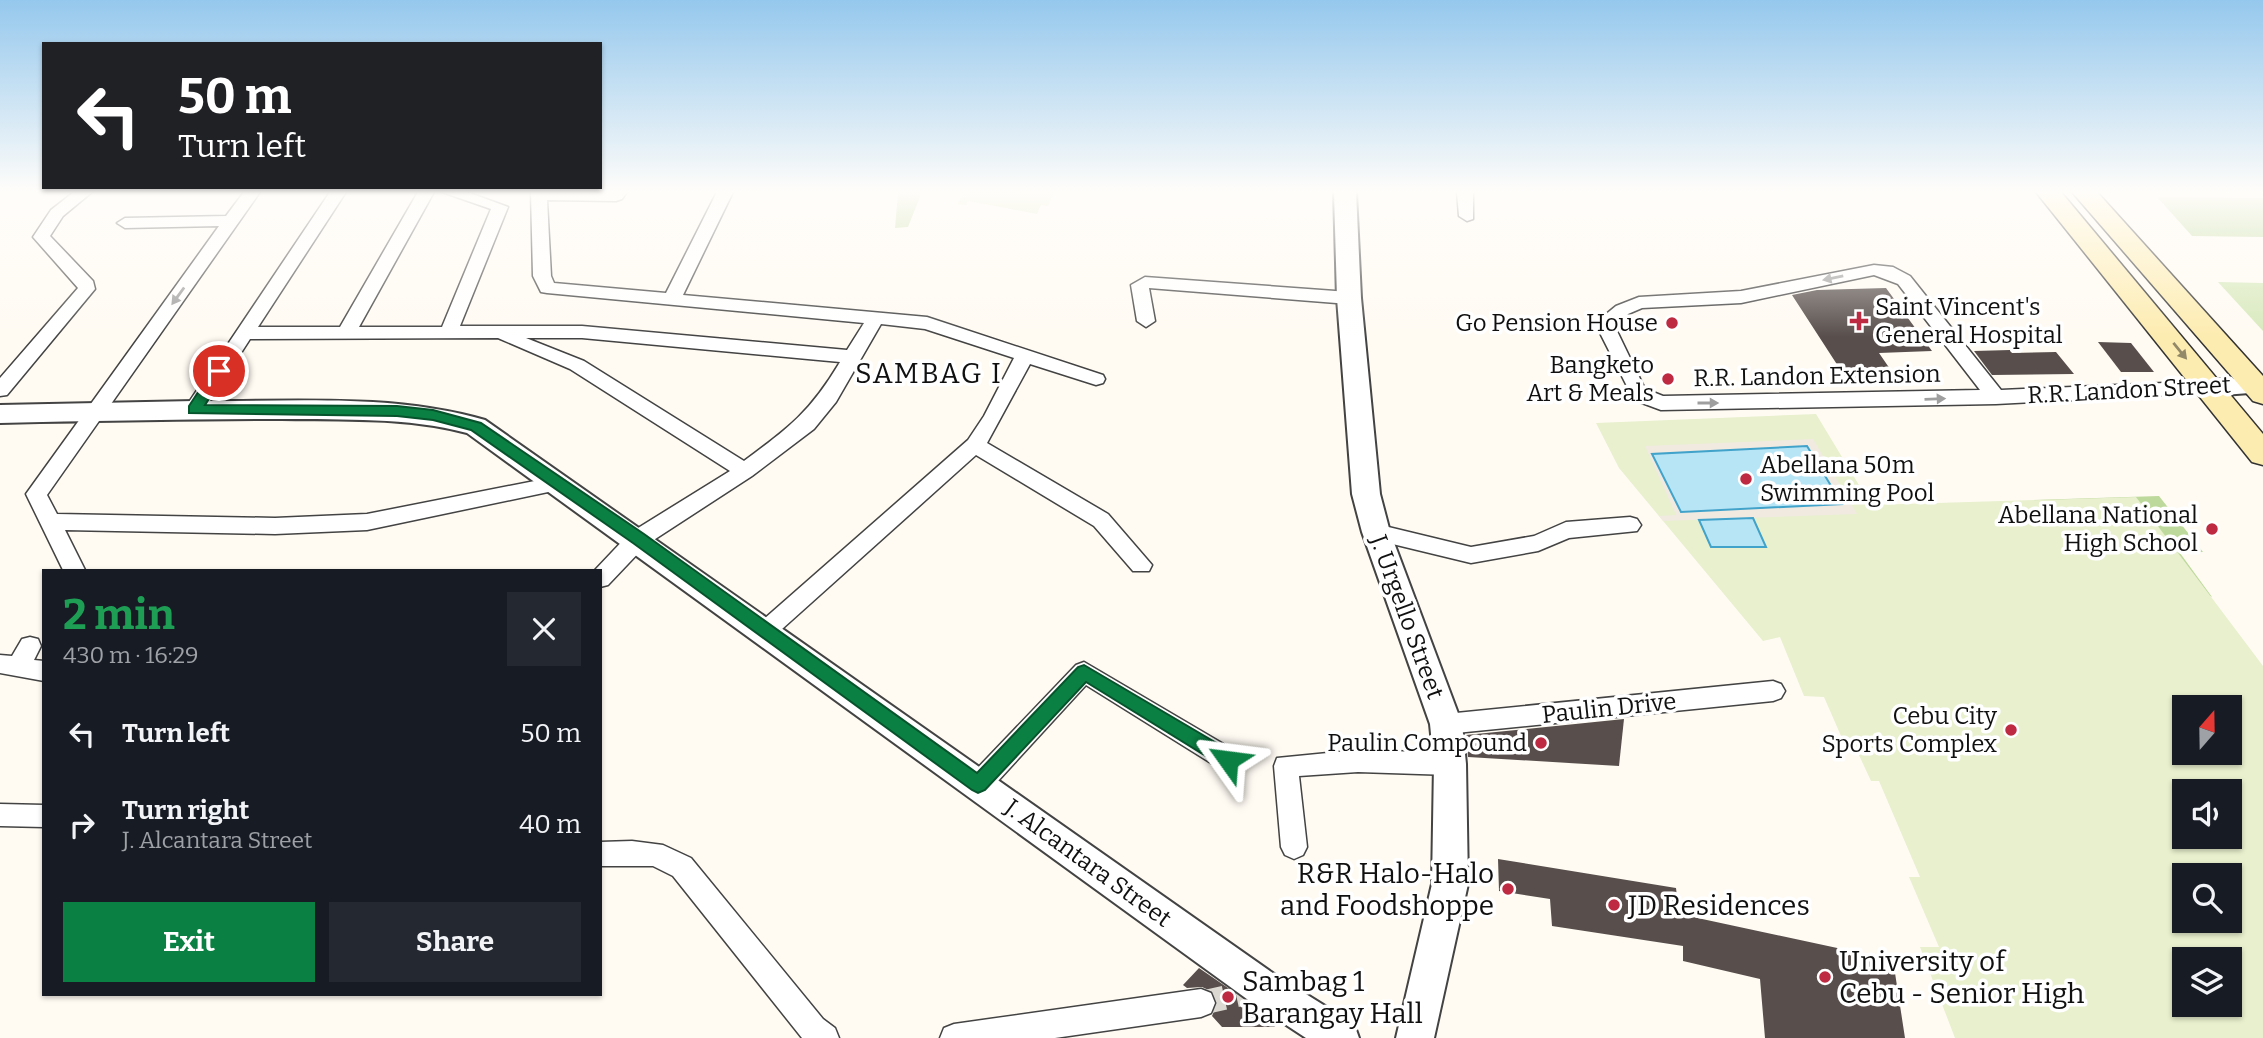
<!DOCTYPE html>
<html lang="en">
<head>
<meta charset="utf-8">
<style>
	:root { --surface:#171b24; --page:#242831; --text:#f1f3f6; --muted:#9ea1a6; --accent:#0b8043 }
	body { margin:0; font-family:Bitter,serif; background:var(--page); color:var(--text); height:100vh; display:flex; flex-direction:column; font-size:26px; white-space:nowrap }
	* { box-sizing:border-box; margin:0 }
	p { font-size:23px; color:var(--muted) }
	.icon { flex:none; width:38px; height:38px; fill:none; stroke:currentColor; stroke-width:2; stroke-linecap:round; stroke-linejoin:round }
	.map { position:relative; flex:1; overflow:hidden }
	.sheet { position:absolute; left:42px; top:569px; width:560px; height:427px; display:flex; flex-direction:column; background:var(--surface); border-radius:0px; box-shadow:0 2px 5px #0004 }
	.sheet>* { flex:none }
	.guide { position:absolute; left:42px; top:42px; width:560px; height:147px; border-radius:0px; box-shadow:0 2px 5px #0004; background:#202124; color:#fff; overflow:hidden }
	.needle { width:46px; rotate:20deg }
	.fabs { position:absolute; left:2172px; top:695px; display:grid; gap:14px }
	.fabs a { display:grid; place-items:center; width:70px; height:70px; border-radius:0px; background:var(--surface); box-shadow:0 2px 5px #0004; font-size:35px }
	.pin { position:absolute; display:grid; place-items:center; width:60px; height:60px; color:#fff; margin:-30px; border:4px solid #fff; border-radius:50%; box-shadow:0 2px 7px #0007 }
	.me { position:absolute; width:77px; margin:-38px; rotate:301deg; stroke-linejoin:round; filter:drop-shadow(0 0 5px #0008) }
	.turn { display:flex; align-items:center; gap:24px; height:147px; padding:0 21px; font-size:32px }
	.turn .icon { width:91px; height:91px; stroke-width:2.5 }
	.turn b { display:block; font-size:49px; line-height:60px }
	.round { display:grid; place-items:center; flex:none; width:74px; height:74px; border-radius:0px; background:var(--page) }
	.overview { display:flex; align-items:center; justify-content:space-between; height:119px; padding:0 21px }
	h1 { font-size:42px; font-weight:700; line-height:52px; color:#1e9e55 }
	.cta { display:flex; gap:14px; margin-top:auto; padding:14px 21px }
	.cta a { flex:1; height:80px; border-radius:0px; background:var(--accent); color:#fff; font-size:28px; font-weight:700; line-height:80px; text-align:center }
	.cta a+a { background:var(--page); color:var(--text) }
	ul { padding:0; list-style:none }
	li { display:flex; align-items:center; gap:21px; height:91px; padding:0 21px }
	li div { flex:1 }
	li b { display:block; font-size:26px }
	li em { font-style:normal }
	.map>svg:first-child { display:block }
</style>
</head>
<body>
<div class="map">
<svg width="2263" height="1038" viewBox="0 0 2263 1038">
	<rect width="100%" height="100%" fill="#fffbf3"/>
	<!-- green -->
	<g fill="#d8e9bc">
		<path d="M953,192H1055L1048,206L1041,205L1037,214L968,201L966,205L957,204L963,194Z"/>
		<path d="M2218,282L2263,283V331Z"/>
	</g>
	<!-- forest -->
	<g fill="#bed99c">
		<path d="M898,192H922L908,227L895,228Z"/>
		<path d="M2157,197L2263,198V237L2192,236Z"/>
		<path d="M2159,496L2203,552L2180,553L2212,597L2033,500Z"/>
	</g>
	<!-- pitch -->
	<path fill="#e8f0ce" fill-rule="evenodd" d="M1816,414L1871,505L2136,497L2263,666V1038H1955L1920,947H1939L1909,877H1920L1879,781H1871L1858,753L1848,752L1824,697L1804,696L1780,637L1763,641L1619,468L1596,423ZM2184,707H2230V752H2184ZM2184,791H2230V836H2184ZM2184,875H2230V920H2184ZM2184,959H2230V1004H2184Z"/>
	<!-- plaza -->
	<path fill="#f0eae1" d="M1813,439L1857,514L1663,521L1659,516L1676,515L1645,446Z"/>
	<!-- water -->
	<g fill="#b8e5f5" stroke="#41a2ca" stroke-width="2">
		<path d="M1807,446L1842,504L1681,512L1652,454Z"/>
		<path d="M1753,518L1766,547H1711L1699,520Z"/>
	</g>
	<!-- building -->
	<g fill="#584f4c">
		<path d="M1886,288L1932,351L1879,353L1899,382L1849,383L1792,295L1817,290Z"/>
		<path d="M2098,342L2131,343L2154,372H2121Z"/>
		<path d="M2010,350L2012,353L2056,352L2074,374L1992,375L1974,351Z"/>
		<path d="M1624,719L1619,766L1468,757L1466,735Z"/>
		<path d="M1498,859L1676,888L1679,914L1893,960L1905,1038H1765L1760,979L1683,961V946L1552,926L1550,899L1499,891Z"/>
		<path d="M1199,968L1276,1021L1275,1027H1222L1212,1016L1217,1004L1213,992L1202,987L1187,988L1183,985Z"/>
	</g>
	<g fill="none" stroke-linecap="round" stroke-linejoin="round">
		<!-- minor-tunnel -->
		<path stroke="#dbd8d1" stroke-width="24" stroke-dasharray="24 12" stroke-linecap="butt" d="M1201,1003L1264,989"/>
		<defs>
			<g id="minor">
				<path d="M74,192H92L63,216L50,236L93,281L95,289L7,395L0,396V378L78,288L33,237L51,210Z"/>
				<path d="M244,192H260L47,495L57,514L275,518L367,514L560,476L567,478L570,483L567,488L367,530L275,534L65,530L85,570H63L26,494L219,226L125,228L117,223L125,218L226,216Z"/>
				<path d="M330,192H346L258,327H340L418,192H434L359,327H442L491,209L442,192H467L508,207L460,326H582L847,350L864,323L547,293L541,292L533,276L531,192H627L622,199L616,201L547,200L551,276L554,283L666,293L717,192H733L683,295L927,317L1103,375L1105,379L1103,383L1096,385L1030,364L987,443L1108,514L1152,565L1149,571H1133L1094,526L976,455L772,638L764,641L756,638L753,632L756,626L968,440L984,416L1014,358L925,329L881,324L836,402L814,429L752,476L646,545L608,585L600,587V570H595L630,533L730,471L570,369L498,338L250,339L201,415H187L184,410L187,405ZM526,338H582L840,362C810,412 790,427 744,461L584,361Z"/>
				<path d="M1457,192H1473V219L1467,221L1459,216Z"/>
				<path d="M1874,265L1893,267L1910,276L2001,390L2210,381L2220,387L2210,393L1996,404L1661,410L1634,400L1598,329L1605,315L1616,306L1639,297L1741,291ZM1874,275L1898,284L1980,390L1663,396L1648,390L1643,385L1616,329L1628,314L1642,308L1741,303Z"/>
				<path d="M1145,277L1349,292L1358,298L1349,304L1149,288L1155,321L1146,327L1137,321L1131,285Z"/>
				<path d="M1630,517L1637,519L1641,525L1637,531L1569,538L1538,551L1471,563L1376,540L1369,538L1365,532L1369,526L1376,524L1471,547L1534,536L1566,522Z"/>
				<path d="M30,637L38,639L41,646L34,660L44,661V681L0,673V655L12,656L22,639Z"/>
				<path d="M1084,662L1237,752L1240,760L1237,768L1228,771L1219,768L1086,685L987,793L978,796L969,793L966,785L969,777L1076,665Z"/>
				<path d="M1773,681L1781,684L1785,691L1781,698L1773,701L1446,734L1437,731L1434,724L1437,717L1446,714Z"/>
				<path d="M1358,750L1450,753L1459,756L1462,764L1459,772L1450,775L1358,772L1299,776L1307,847L1303,855L1294,859L1285,855L1281,847L1274,766L1277,758Z"/>
				<path d="M0,804L44,805V827L0,826Z"/>
				<path d="M632,841L663,845L691,858L823,1019L835,1028L839,1038H802L673,876L653,866H600V842Z"/>
				<path d="M1201,989L1211,993L1215,1003L1211,1013L1201,1017L1055,1038H940L944,1028L954,1024Z"/>
			</g>
			<g id="tertiary">
				<path d="M1334,192H1356L1361,298L1380,494L1390,532L1462,724L1466,764L1468,884L1434,1038H1396L1432,884L1434,764L1430,724L1362,532L1352,494L1337,298Z"/>
				<path d="M2263,376V392L2210,396L2201,393L2197,387L2201,381Z"/>
				<path d="M194,401C291,402 391,393 485,420L1277,976L1354,1024L1359,1038H1306L1251,1002L467,433C406,417 345,420 282,419C188,419 94,421 0,423V405Z"/>
			</g>
			<g id="secondary">
				<path d="M2036,192H2061L2263,434V465L2252,462Z"/>
				<path d="M2072,192H2097L2263,376V404L2253,401Z"/>
			</g>
		</defs>
		<!-- minor casing -->
		<use href="#minor" stroke="#434343" stroke-width="3"/>
		<!-- tertiary casing -->
		<use href="#tertiary" stroke="#434343" stroke-width="4"/>
		<!-- secondary casing -->
		<use href="#secondary" stroke="#323232" stroke-width="3"/>
		<!-- minor -->
		<use href="#minor" fill="#fff" fill-rule="evenodd"/>
		<!-- tertiary -->
		<use href="#tertiary" fill="#fff" fill-rule="evenodd"/>
		<!-- secondary -->
		<use href="#secondary" fill="#fdecb0" fill-rule="evenodd"/>
	</g>
	<!-- one-way arrows -->
	<defs><path id="oneway-solid" d="M-6-.8H1V-3.2L6.5 0L1 3.2V.8H-6Z" transform="scale(1.75)"/></defs>
	<g fill="#9f9f9f">
		<use href="#oneway-solid" transform="translate(1833 278) rotate(168)"/>
		<use href="#oneway-solid" transform="translate(178 296) rotate(126)"/>
		<use href="#oneway-solid" transform="translate(1935 399) rotate(-2)"/>
		<use href="#oneway-solid" transform="translate(1708 403)"/>
	</g>
	<use fill="#928968" href="#oneway-solid" transform="translate(2180 351) rotate(51)"/>
	<!-- sky -->
	<linearGradient id="sky" x2="0" y2="1"><stop stop-color="#95c8ed"/><stop offset="0.57" stop-color="#fffdfa"/><stop offset="1" stop-color="#fffdfa" stop-opacity="0"/></linearGradient>
	<rect width="2263" height="337" fill="url(#sky)"/>
	<!-- route -->
	<path fill="#0b8043" stroke="#07532c" stroke-width="2" d="M219,366L227,371L205,405L397,406L433,410L481,423L644,534L977,773L1078,667L1084,665L1235,754L1238,760L1235,766H1222L1086,682L985,790L978,793L972,790L633,543L471,430L433,420L397,416L189,413V406L214,368Z"/>
	<!-- markers -->
	<g fill="#bd2a41" stroke="#fff" stroke-width="2.5">
		<path d="M1855.5 310.5h7v7h7v7h-7v7h-7v-7h-7v-7h7z"/>
		<circle cx="1672" cy="323" r="7"/>
		<circle cx="1668" cy="379" r="7"/>
		<circle cx="1746" cy="479" r="7"/>
		<circle cx="2212" cy="529" r="7"/>
		<circle cx="2011" cy="730" r="7"/>
		<circle cx="1541" cy="743" r="7"/>
		<circle cx="1508" cy="889" r="7"/>
		<circle cx="1614" cy="905" r="7"/>
		<circle cx="1825" cy="977" r="7"/>
		<circle cx="1228" cy="997" r="7"/>
	</g>
	<g text-anchor="middle" dominant-baseline="central" stroke-width="7" stroke-linejoin="round" paint-order="stroke">
		<!-- poi labels -->
		<g font-size="24" fill="#101010" stroke="#fff" text-anchor="end">
			<text x="1875" y="307" text-anchor="start">Saint Vincent's<tspan x="1875" dy="28">General Hospital</tspan></text>
			<text x="1658" y="323">Go Pension House</text>
			<text x="1654" y="365">Bangketo<tspan x="1654" dy="28">Art &amp; Meals</tspan></text>
			<text x="1760" y="465" text-anchor="start">Abellana 50m<tspan x="1760" dy="28">Swimming Pool</tspan></text>
			<text x="2198" y="515">Abellana National<tspan x="2198" dy="28">High School</tspan></text>
			<text x="1997" y="716">Cebu City<tspan x="1997" dy="28">Sports Complex</tspan></text>
			<text x="1527" y="743">Paulin Compound</text>
		</g>
		<!-- street labels -->
		<g font-size="24" fill="#101010" stroke="#fff">
			<text transform="translate(1817 376) rotate(-1)">R.R. Landon Extension</text>
			<text transform="translate(2129 390) rotate(-3)">R.R. Landon Street</text>
			<text transform="translate(1407 617) rotate(70)">J. Urgello Street</text>
			<text transform="translate(1609 708) rotate(-6)">Paulin Drive</text>
			<text transform="translate(1088 863) rotate(36)">J. Alcantara Street</text>
		</g>
		<!-- quarter labels -->
		<g font-size="28" letter-spacing="2" fill="#101010" stroke="#fff">
			<text x="929" y="373">SAMBAG I</text>
		</g>
		<!-- near-poi labels -->
		<g font-size="28" fill="#101010" stroke="#fff" text-anchor="start">
			<text x="1494" y="873" text-anchor="end">R&amp;R Halo-Halo<tspan x="1494" dy="32">and Foodshoppe</tspan></text>
			<text x="1628" y="905">JD Residences</text>
			<text x="1839" y="961">University of<tspan x="1839" dy="32">Cebu - Senior High</tspan></text>
			<text x="1242" y="981">Sambag 1<tspan x="1242" dy="32">Barangay Hall</tspan></text>
		</g>
	</g>
</svg>
<div class="fabs">
<a><svg class="needle" viewBox="-14 -14 28 28"><path d="M0-13l5 13h-10z" fill="#e53935"/><path d="M0 13l5-13h-10z" fill="#9ea1a6"/></svg></a>
<a><svg class="icon" aria-label="sound" viewBox="0 0 24 24"><path d="M4 9h4l5-4v14l-5-4H4zM17 9q2 3 0 6"/></svg></a>
<a><svg class="icon" aria-label="search" viewBox="0 0 24 24"><circle cx="10" cy="10" r="6"/><path d="M15 15l6 6"/></svg></a>
<a><svg class="icon" aria-label="layers" viewBox="0 0 24 24"><path d="M12 4l9 5-9 5-9-5zM3 14l9 5 9-5"/></svg></a>
</div>
<div class="pin" style="left:219px;top:371px;background:#d93025"><svg class="icon" aria-label="arrive" viewBox="0 0 24 24"><path d="M6 21V4h12l-3 4 3 4H6"/></svg></div>
<svg class="me" style="left:1228px;top:760px" viewBox="-20 -20 40 40"><path d="M0-17L14 15 0 8-14 15z" fill="#0b8043" stroke="#fff" stroke-width="4"/></svg>
<div class="guide">
<div class="turn"><svg class="icon" aria-label="left" viewBox="0 0 24 24"><path d="M17 20v-9H6M10 6l-5 5 5 5"/></svg><div><b>50 m</b>Turn left</div></div>
</div>
<section class="sheet">
<div class="overview"><div><h1>2 min</h1><p>430 m · 16:29</p></div><a class="round"><svg class="icon" aria-label="close" viewBox="0 0 24 24"><path d="M6 6l12 12M18 6L6 18"/></svg></a></div>
<ul>
<li><svg class="icon" aria-label="left" viewBox="0 0 24 24"><path d="M17 20v-9H6M10 6l-5 5 5 5"/></svg><div><b>Turn left</b></div><em>50 m</em></li>
<li><svg class="icon" aria-label="right" viewBox="0 0 24 24"><path d="M7 20v-9h11M14 6l5 5-5 5"/></svg><div><b>Turn right</b><p>J. Alcantara Street</p></div><em>40 m</em></li>
</ul>
<div class="cta"><a>Exit</a><a>Share</a></div>
</section>
</div>
</body>
</html>
